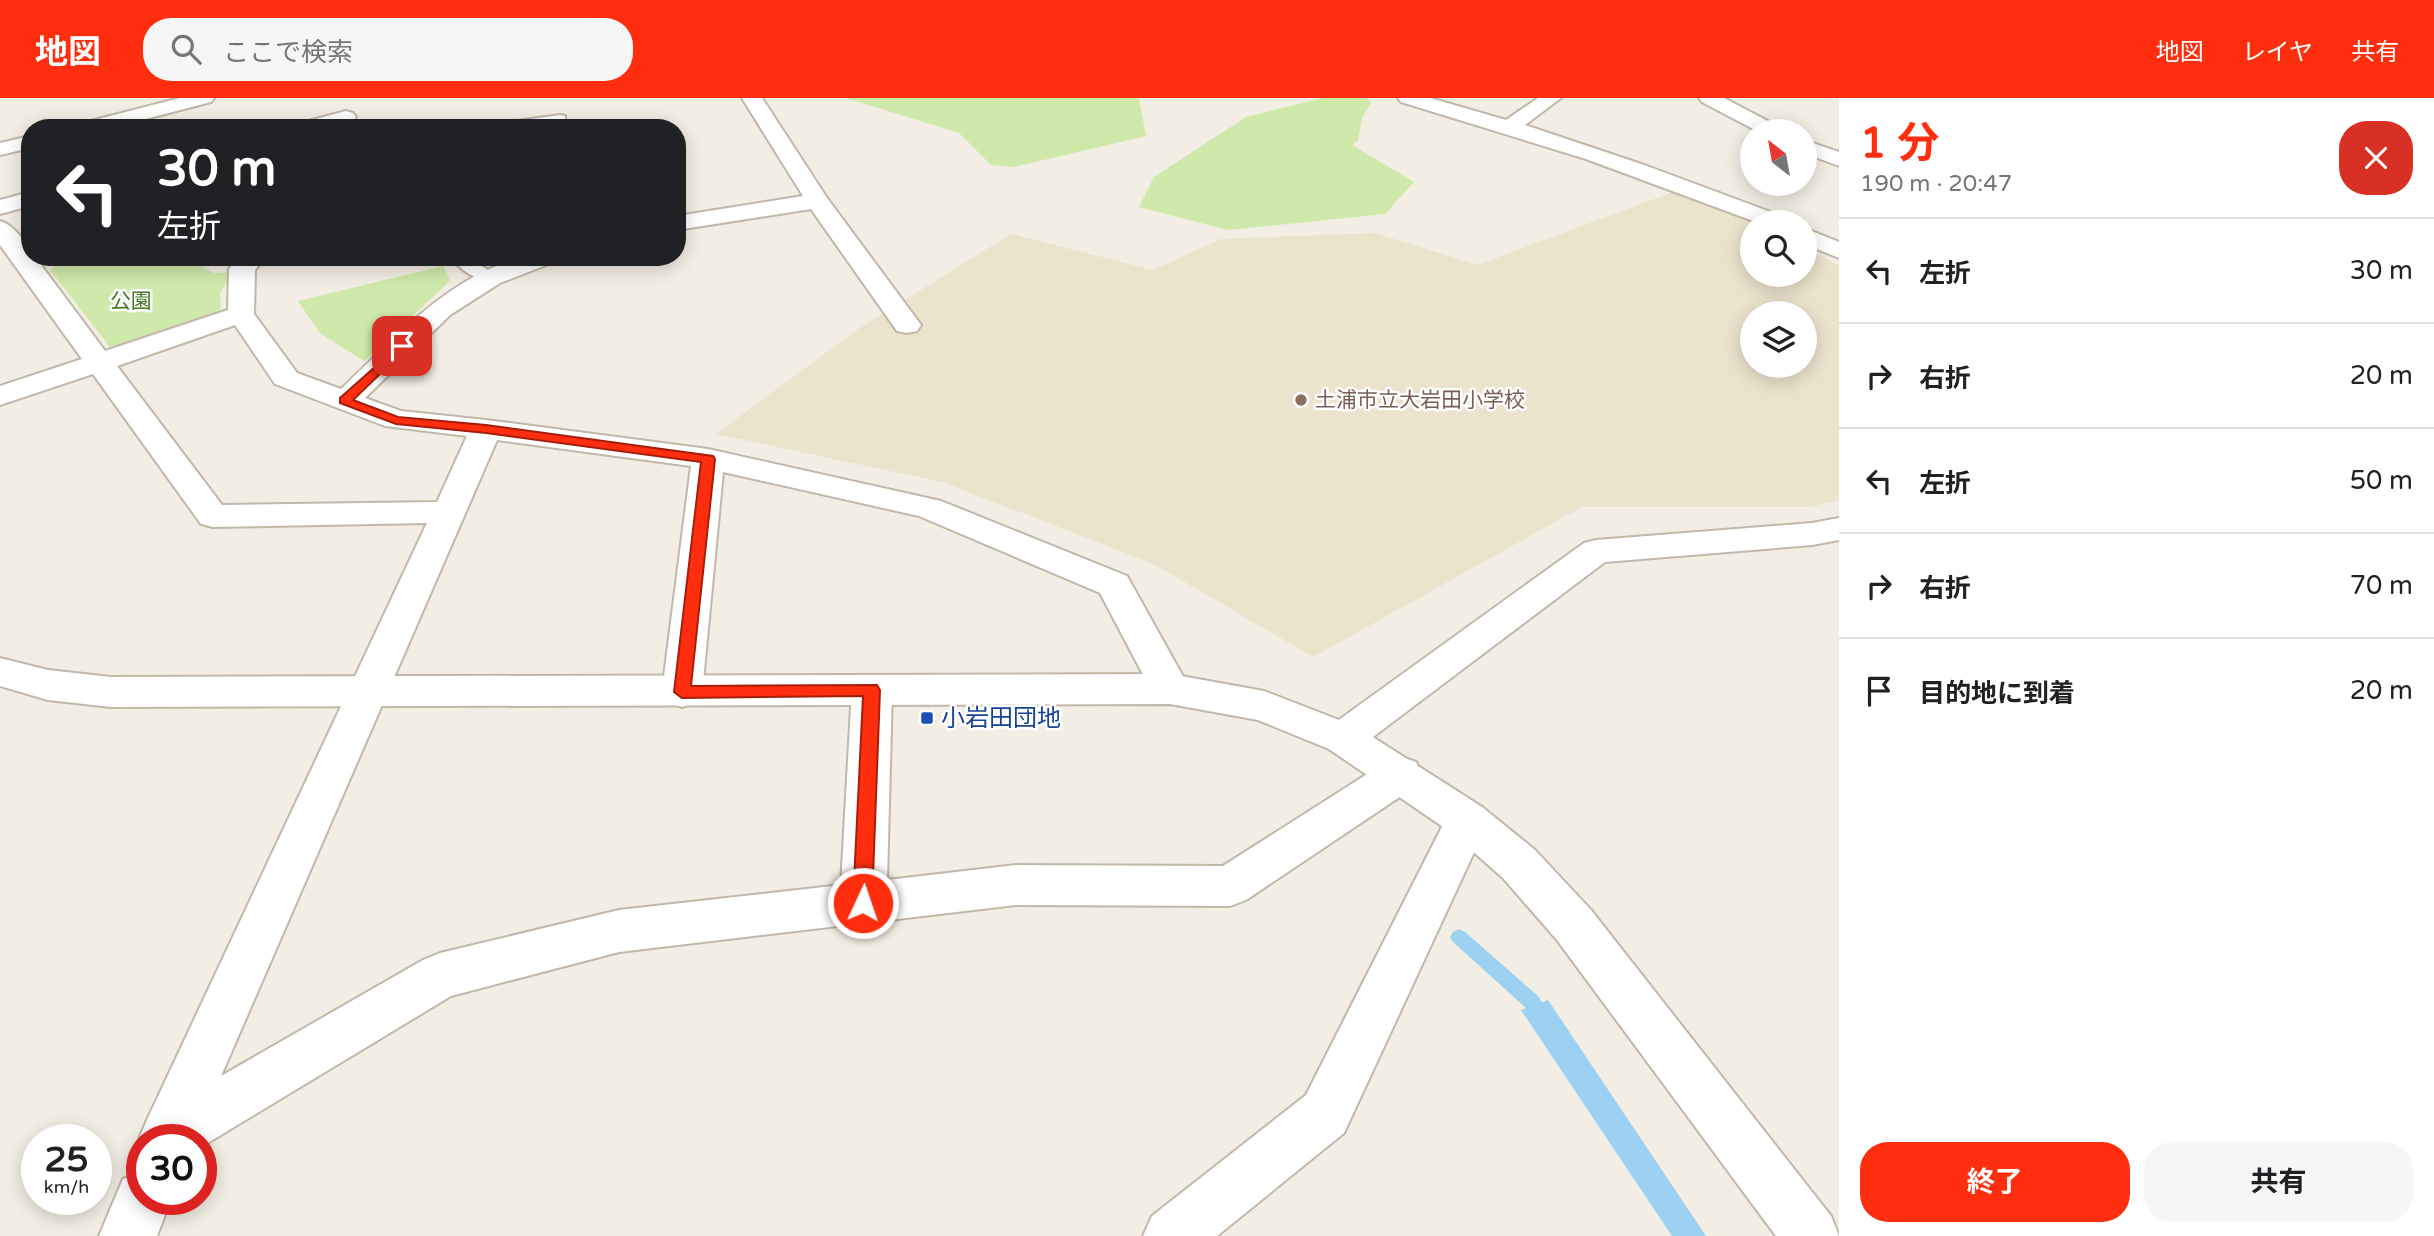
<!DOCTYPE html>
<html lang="ja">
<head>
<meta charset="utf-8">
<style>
	:root { --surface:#fff; --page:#f6f6f6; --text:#202124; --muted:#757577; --line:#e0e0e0; --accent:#ff2e0e }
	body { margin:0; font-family:"Varela Round","Noto Sans JP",sans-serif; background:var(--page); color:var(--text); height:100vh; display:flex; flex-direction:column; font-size:26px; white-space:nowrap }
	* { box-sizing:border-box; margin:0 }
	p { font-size:23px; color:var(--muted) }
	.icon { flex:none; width:38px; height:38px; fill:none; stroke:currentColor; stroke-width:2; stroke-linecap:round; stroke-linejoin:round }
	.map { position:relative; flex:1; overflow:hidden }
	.sheet { display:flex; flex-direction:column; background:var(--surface); width:595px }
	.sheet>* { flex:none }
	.top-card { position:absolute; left:21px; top:21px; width:665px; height:147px; border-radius:28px; box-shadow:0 4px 18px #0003; background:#202124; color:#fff; overflow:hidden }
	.needle { width:46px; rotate:329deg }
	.controls { position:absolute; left:1740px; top:21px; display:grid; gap:14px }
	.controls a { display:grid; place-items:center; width:77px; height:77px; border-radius:50%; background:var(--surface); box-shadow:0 4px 18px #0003; font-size:35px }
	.speed { position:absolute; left:21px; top:1026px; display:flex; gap:14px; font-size:35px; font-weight:700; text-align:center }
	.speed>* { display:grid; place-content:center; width:91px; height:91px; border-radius:50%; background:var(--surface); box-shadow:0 4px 18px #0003; line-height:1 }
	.speed small { font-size:18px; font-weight:400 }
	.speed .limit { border:10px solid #d22; background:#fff; color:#111 }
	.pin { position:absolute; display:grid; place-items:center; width:60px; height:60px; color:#fff; margin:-30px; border-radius:14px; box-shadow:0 4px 10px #0006 }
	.me { position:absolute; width:77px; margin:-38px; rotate:3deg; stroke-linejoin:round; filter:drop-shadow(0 0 5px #0008) }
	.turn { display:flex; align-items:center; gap:24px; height:147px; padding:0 21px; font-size:32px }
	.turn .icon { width:91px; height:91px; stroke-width:2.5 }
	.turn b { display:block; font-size:49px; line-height:60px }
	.round { display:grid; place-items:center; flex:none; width:74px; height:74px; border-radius:28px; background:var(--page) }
	.overview { display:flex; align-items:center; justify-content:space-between; height:119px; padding:0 21px }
	h1 { font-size:42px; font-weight:700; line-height:52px; color:var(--accent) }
	.button { display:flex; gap:14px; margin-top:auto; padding:14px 21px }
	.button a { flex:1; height:80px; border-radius:28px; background:var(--accent); color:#fff; font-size:28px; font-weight:700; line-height:80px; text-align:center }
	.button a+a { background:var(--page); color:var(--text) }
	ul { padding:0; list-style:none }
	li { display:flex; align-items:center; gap:21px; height:105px; padding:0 21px; border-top:2px solid var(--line) }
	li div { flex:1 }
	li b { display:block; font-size:26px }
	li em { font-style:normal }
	header { display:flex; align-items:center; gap:42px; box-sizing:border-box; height:98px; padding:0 35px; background:var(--accent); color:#fff }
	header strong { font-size:33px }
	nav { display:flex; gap:38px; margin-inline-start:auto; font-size:24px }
	.search { width:490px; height:63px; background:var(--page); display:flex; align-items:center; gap:18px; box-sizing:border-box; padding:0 24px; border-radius:28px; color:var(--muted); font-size:26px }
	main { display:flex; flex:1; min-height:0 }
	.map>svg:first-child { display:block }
</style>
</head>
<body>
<header>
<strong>地図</strong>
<div class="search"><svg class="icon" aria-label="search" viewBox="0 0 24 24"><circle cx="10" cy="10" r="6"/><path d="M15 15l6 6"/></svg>ここで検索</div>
<nav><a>地図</a><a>レイヤ</a><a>共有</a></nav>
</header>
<main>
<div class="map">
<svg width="1839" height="1138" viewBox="0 0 1839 1138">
	<rect width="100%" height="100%" fill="#f2eee3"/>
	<!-- education -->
	<path fill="#ece3cd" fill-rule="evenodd" d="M1681,91L1752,125V177H1804V150L1839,167V402L1810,409H1582L1313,559L1154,466L942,384L716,336L858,231L1011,136L1153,172L1221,141L1375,135L1477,167ZM1752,215H1804V268H1752Z"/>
	<!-- green -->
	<g fill="#cee9aa">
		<path d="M846,0H1139L1146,38L1014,69L991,67L959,35Z"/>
		<path d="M1322,0H1367L1371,5L1362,20L1358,43L1352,47L1414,84L1385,116L1228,132L1139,109L1154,79L1246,19Z"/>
		<path d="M77,159H188L213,175L233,174L220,195L221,215L128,250L110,249L50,172L60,164Z"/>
		<path d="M443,168L450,183L364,263L320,235L298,203Z"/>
	</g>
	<!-- water -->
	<path fill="#9cd1f2" d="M1548,902L1706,1138H1672L1521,912Z"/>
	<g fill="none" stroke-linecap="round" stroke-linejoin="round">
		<!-- stream -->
		<path fill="#9cd1f2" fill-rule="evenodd" d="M1459,831L1465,834L1538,898L1553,923L1550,929L1544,932L1538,929L1526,910L1453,844L1450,839L1453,834Z"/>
		<defs>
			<g id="service">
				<path d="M560,17L565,18V24L527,30H488L495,26Z"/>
				<path d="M451,159H468L500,180L491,185C475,181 460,172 451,159Z"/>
			</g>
			<g id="minor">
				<path d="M180,0H214L211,4L111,30H76L79,26Z"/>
				<path d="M742,0H762L827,100L921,227L917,233L907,235L897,233L811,111L677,132V118L803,98Z"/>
				<path d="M1398,0H1430L1506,22L1538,0H1561L1525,27L1647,68L1784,119L1788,124H1756L1586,61L1401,4Z"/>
				<path d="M1699,0H1724L1779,29L1782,33H1757L1702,4Z"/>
				<path d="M346,13L353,15L356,19L353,23L329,30H294L297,26Z"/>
				<path d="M30,38V50L0,57V45Z"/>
				<path d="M1804,42L1839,54V68L1804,55Z"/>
				<path d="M30,94V108L0,116V102Z"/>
				<path d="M0,123C12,126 30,146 30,159H35L105,253L228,212L229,171L239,159H265L255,172L254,216L297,275L341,291C394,241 446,181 519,160C531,157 545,159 557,159L554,164L500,185L450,217L365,300L401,313L486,322L708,351L941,403L1127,478L1190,591L1184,601L1170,606L1156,601L1100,495L919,418L723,374L702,594L696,604L682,609L668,604L662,594L691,368L497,342L221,978L423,862L440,855L619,812L841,787L852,592L858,582L872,577L886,582L892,592L887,782L1016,767L1223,768L1386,664L1401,659L1416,664L1422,676L1416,688L1246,802L1230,808L1016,807L619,854L451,898L201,1049V1041H142V1048L139,1041L147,1022L427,425L213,429L201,426L93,276L0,307V288L82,261L0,147ZM235,227L275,286L385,328L467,338L437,404L222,407L117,268Z"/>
				<path d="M1804,130L1839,144V160L1804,146Z"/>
				<path d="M1839,420V442L1812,447L1605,464L1357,651L1343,656L1329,651L1323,640L1329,629L1584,445L1596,442L1812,425Z"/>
				<path d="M1467,704L1482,709L1489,722L1344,1035L1217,1138H1143L1152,1118L1306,997L1452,709Z"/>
				<path d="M142,1074V1101H171L157,1138H99L123,1081Z"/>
			</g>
			<path id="tertiary" d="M0,560L48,572L111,579L1170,576L1264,593L1357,629L1482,709L1535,752L1591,812L1831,1118L1839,1138H1776L1557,842L1503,780L1452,735L1329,651L1258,622L1170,606L111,609L48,602L0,588Z"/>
		</defs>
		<!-- service casing -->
		<use href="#service" stroke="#c1b8a9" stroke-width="4"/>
		<!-- minor casing -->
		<use href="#minor" stroke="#c1b8a9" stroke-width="4"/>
		<!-- tertiary casing -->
		<use href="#tertiary" stroke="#c1b8a9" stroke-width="4"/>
		<!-- service -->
		<use href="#service" fill="#fff" fill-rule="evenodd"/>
		<!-- minor -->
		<use href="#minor" fill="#fff" fill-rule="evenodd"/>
		<!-- tertiary -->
		<use href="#tertiary" fill="#fff" fill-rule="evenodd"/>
	</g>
	<!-- route -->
	<path fill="#ff2e0e" stroke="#a61e09" stroke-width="2" d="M402,245L408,248L407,250L353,302L398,319L486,327L713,358L715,361L691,588L877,587L880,592L872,805L870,811L863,813L856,811L853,805L863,598L682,600L674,594L701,364L486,335L396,326L340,305V300Z"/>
	<!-- markers -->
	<circle fill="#8d6e63" stroke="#fff" stroke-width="2.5" cx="1301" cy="302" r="7"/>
	<rect fill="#1a4fb4" stroke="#fff" stroke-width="2.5" x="920" y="613" width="14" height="14" rx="3.5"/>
	<g text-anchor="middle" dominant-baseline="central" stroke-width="5" stroke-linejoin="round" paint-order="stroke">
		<!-- far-park labels -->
		<g font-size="21" fill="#467825" stroke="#fff">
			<text x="131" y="203">公園</text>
		</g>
		<!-- far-education labels -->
		<g font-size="21" fill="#785e54" stroke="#fff" text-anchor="start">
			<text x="1315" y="302">土浦市立大岩田小学校</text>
		</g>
		<!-- transit labels -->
		<g font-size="24" fill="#164399" stroke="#fff" text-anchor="start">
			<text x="941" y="620">小岩田団地</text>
		</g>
	</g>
</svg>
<div class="controls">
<a><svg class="needle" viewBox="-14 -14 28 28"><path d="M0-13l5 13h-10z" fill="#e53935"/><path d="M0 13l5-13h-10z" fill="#757577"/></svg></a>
<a><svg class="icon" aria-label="search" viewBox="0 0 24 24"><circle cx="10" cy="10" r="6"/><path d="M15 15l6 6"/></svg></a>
<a><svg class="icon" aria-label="layers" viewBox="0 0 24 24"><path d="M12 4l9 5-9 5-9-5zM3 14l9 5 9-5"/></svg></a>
</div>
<div class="speed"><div>25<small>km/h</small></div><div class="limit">30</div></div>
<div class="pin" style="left:402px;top:248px;background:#d93025"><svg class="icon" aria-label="arrive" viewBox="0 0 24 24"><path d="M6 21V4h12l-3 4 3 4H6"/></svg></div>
<svg class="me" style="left:863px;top:805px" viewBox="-20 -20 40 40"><circle r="17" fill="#ff2e0e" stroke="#fff" stroke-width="3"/><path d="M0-11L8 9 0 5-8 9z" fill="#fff"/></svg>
<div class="top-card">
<div class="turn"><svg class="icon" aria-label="left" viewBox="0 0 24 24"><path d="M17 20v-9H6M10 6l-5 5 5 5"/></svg><div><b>30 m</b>左折</div></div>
</div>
</div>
<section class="sheet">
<div class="overview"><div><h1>1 分</h1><p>190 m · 20:47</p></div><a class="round" style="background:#d93025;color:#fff"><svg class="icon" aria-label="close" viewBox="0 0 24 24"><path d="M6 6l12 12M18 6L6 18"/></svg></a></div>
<ul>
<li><svg class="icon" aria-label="left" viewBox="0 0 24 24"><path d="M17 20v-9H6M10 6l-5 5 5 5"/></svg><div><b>左折</b></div><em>30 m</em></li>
<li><svg class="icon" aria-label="right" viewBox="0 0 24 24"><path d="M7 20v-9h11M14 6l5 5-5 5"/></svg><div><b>右折</b></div><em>20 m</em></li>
<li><svg class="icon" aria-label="left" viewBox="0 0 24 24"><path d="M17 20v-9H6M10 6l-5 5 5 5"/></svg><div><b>左折</b></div><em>50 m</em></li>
<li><svg class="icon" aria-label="right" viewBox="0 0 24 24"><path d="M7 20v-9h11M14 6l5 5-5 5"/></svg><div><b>右折</b></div><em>70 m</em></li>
<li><svg class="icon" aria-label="arrive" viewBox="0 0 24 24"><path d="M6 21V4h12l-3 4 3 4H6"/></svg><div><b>目的地に到着</b></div><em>20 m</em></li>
</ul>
<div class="button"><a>終了</a><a>共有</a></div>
</section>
</main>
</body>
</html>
